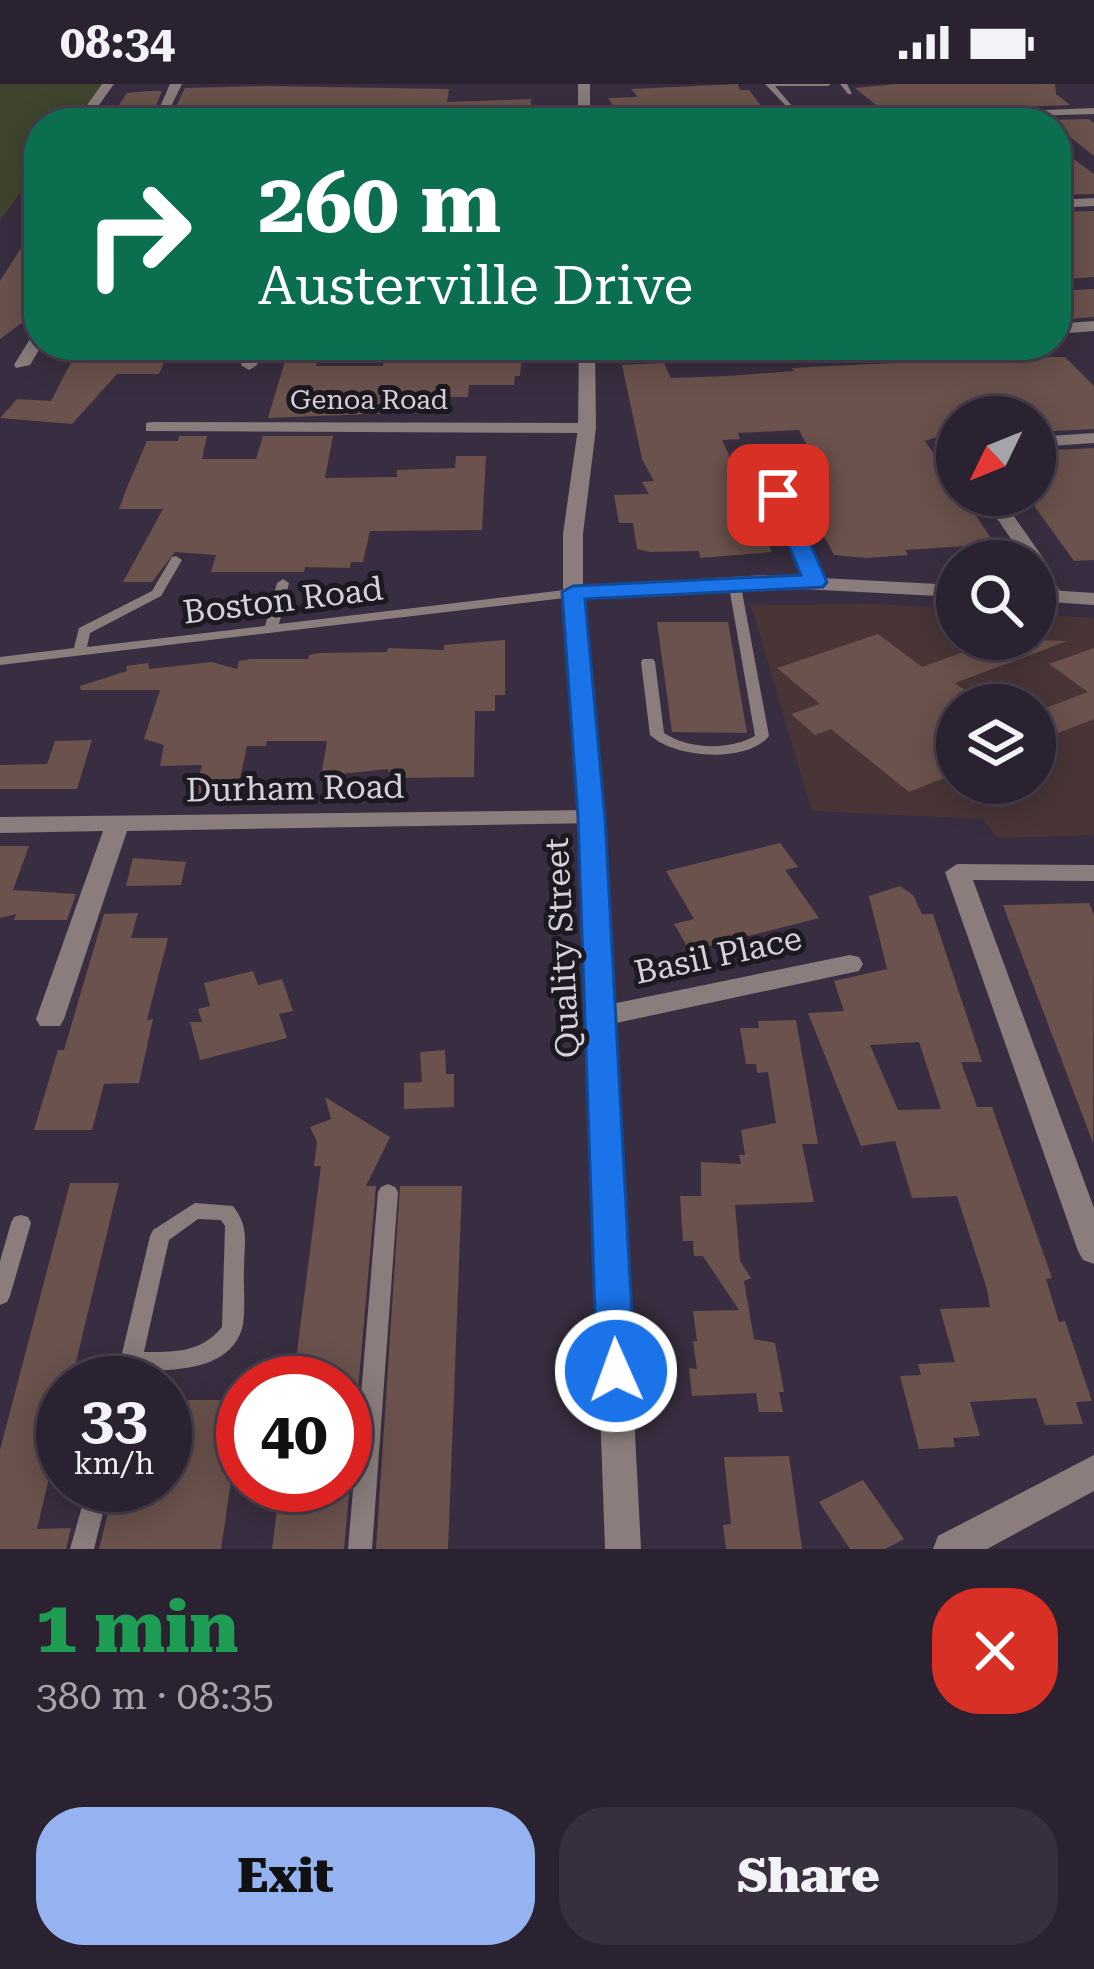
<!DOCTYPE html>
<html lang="en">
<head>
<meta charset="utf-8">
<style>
	:root { --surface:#2b2231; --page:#372f3d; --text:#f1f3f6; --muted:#a6a4ab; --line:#473f4d; --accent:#95b2f1 }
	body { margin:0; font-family:"Roboto Serif",serif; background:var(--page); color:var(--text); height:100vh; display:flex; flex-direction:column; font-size:45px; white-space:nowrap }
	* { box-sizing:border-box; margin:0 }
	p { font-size:39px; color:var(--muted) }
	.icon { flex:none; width:66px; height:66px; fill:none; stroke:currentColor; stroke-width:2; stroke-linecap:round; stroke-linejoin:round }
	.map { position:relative; height:1465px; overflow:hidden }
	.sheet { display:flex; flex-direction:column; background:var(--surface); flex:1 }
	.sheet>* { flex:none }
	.top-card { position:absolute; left:24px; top:24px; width:1047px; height:252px; border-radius:48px; box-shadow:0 6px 30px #0003,0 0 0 3px var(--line); background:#0b6e4f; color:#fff; overflow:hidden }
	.needle { width:78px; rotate:227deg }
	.tools { position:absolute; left:936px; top:312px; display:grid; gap:24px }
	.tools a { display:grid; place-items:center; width:120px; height:120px; border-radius:50%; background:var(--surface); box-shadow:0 6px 30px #0003,0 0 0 3px var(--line); font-size:60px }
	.speed { position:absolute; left:36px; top:1272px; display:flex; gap:24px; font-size:60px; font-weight:700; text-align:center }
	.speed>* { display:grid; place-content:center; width:156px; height:156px; border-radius:50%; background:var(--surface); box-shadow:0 6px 30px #0003,0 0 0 3px var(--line); line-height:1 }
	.speed small { font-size:30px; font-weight:400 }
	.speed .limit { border:18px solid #d22; background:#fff; color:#111 }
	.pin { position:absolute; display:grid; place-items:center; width:102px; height:102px; color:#fff; margin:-51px; border-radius:24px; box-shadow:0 6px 18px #0006 }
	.me { position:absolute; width:132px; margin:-66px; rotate:358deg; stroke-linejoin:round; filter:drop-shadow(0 0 9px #0008) }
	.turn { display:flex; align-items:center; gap:42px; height:252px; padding:0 36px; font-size:54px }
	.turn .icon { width:156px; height:156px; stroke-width:2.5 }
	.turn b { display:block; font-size:84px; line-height:102px }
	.round { display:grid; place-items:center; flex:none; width:126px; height:126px; border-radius:48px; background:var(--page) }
	.head { display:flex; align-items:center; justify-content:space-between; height:204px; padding:0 36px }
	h1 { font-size:72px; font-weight:800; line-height:90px; color:#1e9e55 }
	.cta { display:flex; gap:24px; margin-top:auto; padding:24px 36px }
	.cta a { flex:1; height:138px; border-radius:48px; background:var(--accent); color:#111; font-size:48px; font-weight:800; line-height:138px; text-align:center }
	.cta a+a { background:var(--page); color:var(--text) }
	.status { display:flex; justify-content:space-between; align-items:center; height:84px; padding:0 60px; background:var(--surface); direction:ltr }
	.status svg { height:33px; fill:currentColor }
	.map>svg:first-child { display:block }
</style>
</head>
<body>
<div class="status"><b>08:34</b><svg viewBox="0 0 49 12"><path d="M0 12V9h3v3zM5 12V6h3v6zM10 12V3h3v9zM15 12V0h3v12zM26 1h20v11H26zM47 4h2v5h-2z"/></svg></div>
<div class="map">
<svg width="1094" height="1465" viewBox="0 0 1094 1465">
	<rect width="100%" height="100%" fill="#392e41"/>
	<!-- education -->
	<path fill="#493535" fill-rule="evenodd" d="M876,520L957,525V555H1035V530L1094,534V751L997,754L983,735L812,727L751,521ZM957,621H1035V699H957Z"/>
	<!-- green -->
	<path fill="#3f452e" d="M0,0H102L72,39H39V84L0,136Z"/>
	<!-- building -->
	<g fill="#6b524c" fill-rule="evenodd">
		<path d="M738,0L740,6H749L773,37H623L608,14L638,13L631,5Z"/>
		<path d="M896,0H1055L1056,10L1070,21L885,28L855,4Z"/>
		<path d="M267,2L449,5L447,18L531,15L532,39H168L185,4Z"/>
		<path d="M149,7H162L152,31L114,29L127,9Z"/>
		<path d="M1088,35L1094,39V72L1049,36Z"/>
		<path d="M1056,62L1094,90V110L1056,111Z"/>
		<path d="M1094,127V193L1066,195L1056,185V128Z"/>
		<path d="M39,136V226L0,255V197Z"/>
		<path d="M1094,205V233L1056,236V207Z"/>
		<path d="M387,261H523L520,292H515L514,301H469L468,313H421L420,328L268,334L288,267H320L316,282H383Z"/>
		<path d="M139,267H169L159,290H117L72,340L0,334L17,315L51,317L76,269Z"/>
		<path d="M1016,273H1065L1094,302V345L1035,348V333H957V346L925,357L957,404V411H962L995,460L905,466L908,471L866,474L834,471L792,392L822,391L799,346L738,349L740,355L722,356L748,413L756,447L763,446L772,468L700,474L699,467L650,468L637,465L633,439H619L614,411L649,410L642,398L654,397L642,375L622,281L664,279L671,294L728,292L794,287L792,284Z"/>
		<path d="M179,352H207L202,375H256L263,352H333L325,394L397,393V386L455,384L456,372H486L482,446L370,447L363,478H351L350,484L305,483L304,488H211L216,471L175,468L152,498H123L163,425H119L128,401L147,357H178Z"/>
		<path d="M1094,364V476L1074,477L1035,423V367Z"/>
		<path d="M657,538H728L747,649L672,648Z"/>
		<path d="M878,550L922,583L999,555L1067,557L955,599L986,621H957V689L909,708L831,645L815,651L791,630L820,620L777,584Z"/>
		<path d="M505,556V611H495V627H475L474,693L392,694L388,685L321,692L327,657H267L266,662H247L237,708L231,713H193L202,681L160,682L164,661L144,655L160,606H81L80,602L127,587L126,582L148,579L149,585L212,578L237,585L239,577L250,575H308L309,571L319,569L387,568L388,564L444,566V561Z"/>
		<path d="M1094,564V635L1035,658V628L1088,608L1049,580Z"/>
		<path d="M92,656L77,705H0V681L47,680L55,657Z"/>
		<path d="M780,759L798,783L785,786L819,834L690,867L674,840L694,835L666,787Z"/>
		<path d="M0,762H29L13,806L76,810L67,836H14L16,830L0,834Z"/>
		<path d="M133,774L186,778L181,801L126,802Z"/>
		<path d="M900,802L913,811L922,830H933L982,978H961L977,1023H992L1052,1194L1046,1195L1059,1238L1065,1237L1092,1317L1076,1318L1083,1340L1045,1341L1036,1314L970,1318L980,1352L953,1354L955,1363L919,1365L900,1292L921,1291L918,1280L955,1278L940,1225L990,1223L987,1205L957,1112L912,1114L895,1057L861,1062L808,929L844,927L834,897L887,885L869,812ZM919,958L941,1025L898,1026L870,961Z"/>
		<path d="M1089,819L1094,831L1093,1059L1003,821Z"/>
		<path d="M138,829L131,854H168L147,936L153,935L139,999L104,1000L92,1046H34L58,966H64L104,830Z"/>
		<path d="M253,887L258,901L282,895L293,927L279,930L287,954L200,976L190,938H202L198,925L210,922L204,899Z"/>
		<path d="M796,936L818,1060H802L814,1118L735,1121L740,1177L751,1194L744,1197L754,1255L775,1259L784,1308H779L783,1328H759L756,1309L692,1312L689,1284L697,1285L693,1257H697L693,1227L739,1226L703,1172H694L693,1157H683L680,1112H701V1078L741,1080L739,1071H745L741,1046L776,1039L768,988L757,989L756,980H746L740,944H759L758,937Z"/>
		<path d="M445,966L446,990H454V1023L404,1025V999L422,998L420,968Z"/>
		<path d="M325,1013L390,1053L366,1102H376L344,1465H272L280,1401H345V1299H293L321,1082H314L317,1058L310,1043L331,1035Z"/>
		<path d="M70,1099H119L71,1299H63V1334L37,1445L71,1444L66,1465H0V1366Z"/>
		<path d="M400,1102H462L448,1465H376Z"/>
		<path d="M165,1316H243L221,1465H99L115,1401H165Z"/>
		<path d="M789,1372L802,1465H726L723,1441L731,1440L724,1373Z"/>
		<path d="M863,1396L904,1455L885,1465H850L819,1418Z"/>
	</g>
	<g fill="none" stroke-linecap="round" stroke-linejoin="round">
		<!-- service -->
		<g fill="#8a7d7c" fill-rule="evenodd">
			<path d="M765,0H831L828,2H775L792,22L788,24Z"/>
			<path d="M840,0H847L852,10H848Z"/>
			<path d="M176,472L182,476L161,512L90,549L87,563L265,542L277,499L283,495L289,499L279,540L573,505L579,509L573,513L0,581V573L74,564L79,544L152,507L172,473Z"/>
			<path d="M734,493L740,497L769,652C747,680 674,674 650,651L641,578L643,575H653L655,578L664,649C689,666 730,666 755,652L728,497Z"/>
			<path d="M388,1100L395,1103L398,1108L372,1465H348L378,1108L381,1103Z"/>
			<path d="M195,1119L233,1122C250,1144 244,1158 244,1185C243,1202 247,1236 240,1250C224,1287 173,1286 139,1287L137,1299H115L150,1152L153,1146ZM198,1135L221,1136L225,1142L222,1243C201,1269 174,1268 144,1268L169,1156Z"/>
			<path d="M21,1131L28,1133L31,1139L10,1212L7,1218L0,1221V1177L11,1139L14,1133Z"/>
			<path d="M88,1401H110L94,1465H70Z"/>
		</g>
		<!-- minor -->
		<g fill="#8a7d7c" fill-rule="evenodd">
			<path d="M102,0H114L86,39H74Z"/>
			<path d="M170,0H182L163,39H153Z"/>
			<path d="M1094,24V30L824,39L830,35Z"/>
			<path d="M1094,114V122L1056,124V116Z"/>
			<path d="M1094,237V247L1056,250V240Z"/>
			<path d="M39,248L42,261L30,281L16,284L14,281L33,250Z"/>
			<path d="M247,261H263L257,281L249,286L241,281Z"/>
			<path d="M723,261H809L801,266L588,279L580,274L588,269Z"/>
			<path d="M152,338L587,339L596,344L587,349L146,347V339Z"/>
			<path d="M1094,349V359L1035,363V353Z"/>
			<path d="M760,363L769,368L825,498L822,502H808L805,498L751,368Z"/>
			<path d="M981,411H999L1046,478L1062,512L1059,516H1045L1035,497V477H1026Z"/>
			<path d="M591,726L603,734L599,739L127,747L64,935L60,942H40L36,935L103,747L0,749V733Z"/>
			<path d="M957,780L1094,781V797L973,796L1094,1124V1180L1083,1176L1078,1167L945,788Z"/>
			<path d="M850,871L859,873L863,880L859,887L602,942L592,939L588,932L592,925L602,922Z"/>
			<path d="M1094,1371V1407L987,1465H933L938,1452Z"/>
		</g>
		<!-- tertiary -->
		<g fill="#8a7d7c" fill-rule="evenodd">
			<rect x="578" y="0" width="12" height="39"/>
			<path d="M579,261H595L596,344L583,450V502L764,491L957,501V513L764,503L584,514L603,734L641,1465H605L579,734L563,509V450L578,344Z"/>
			<path d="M1035,505L1094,509V521L1035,517Z"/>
		</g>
	</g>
	<!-- route -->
	<path fill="#1a73e8" stroke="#114b97" stroke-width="3" d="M778,405L789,411L827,498L823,503L585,515L605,734L635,1287L630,1299L616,1304L603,1299L597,1287L578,734L562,508L573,502L801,491L768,411Z"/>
	<g text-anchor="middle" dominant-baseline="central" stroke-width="10" stroke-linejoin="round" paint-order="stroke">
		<!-- far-street labels -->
		<g font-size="27" fill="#d7d0dc" stroke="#1d1921">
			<text x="369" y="316">Genoa Road</text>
		</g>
		<!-- street labels -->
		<g font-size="33" fill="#d7d0dc" stroke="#1d1921">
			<text transform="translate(283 516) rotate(-7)">Boston Road</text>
			<text transform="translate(295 704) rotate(-1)">Durham Road</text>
			<text transform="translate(562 864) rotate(-93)">Quality Street</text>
			<text transform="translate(718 871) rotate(-12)">Basil Place</text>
		</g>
	</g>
</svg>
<div class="tools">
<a><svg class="needle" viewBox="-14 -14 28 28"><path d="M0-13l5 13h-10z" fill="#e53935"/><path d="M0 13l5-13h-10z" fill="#a6a4ab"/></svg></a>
<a><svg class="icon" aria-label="search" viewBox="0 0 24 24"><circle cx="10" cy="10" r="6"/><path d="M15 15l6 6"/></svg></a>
<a><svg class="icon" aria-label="layers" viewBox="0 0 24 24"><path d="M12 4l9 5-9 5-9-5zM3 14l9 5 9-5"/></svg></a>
</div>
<div class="speed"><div>33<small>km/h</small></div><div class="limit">40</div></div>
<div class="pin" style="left:778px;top:411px;background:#d93025"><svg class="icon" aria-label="arrive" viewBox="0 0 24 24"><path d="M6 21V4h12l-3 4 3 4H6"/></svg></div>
<svg class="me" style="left:616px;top:1287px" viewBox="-20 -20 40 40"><circle r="17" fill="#1a73e8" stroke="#fff" stroke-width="3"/><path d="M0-11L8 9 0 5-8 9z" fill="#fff"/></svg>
<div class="top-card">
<div class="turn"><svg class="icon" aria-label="right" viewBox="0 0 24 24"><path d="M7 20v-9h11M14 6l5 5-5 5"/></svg><div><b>260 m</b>Austerville Drive</div></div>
</div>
</div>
<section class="sheet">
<div class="head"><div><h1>1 min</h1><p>380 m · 08:35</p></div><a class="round" style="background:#d93025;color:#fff"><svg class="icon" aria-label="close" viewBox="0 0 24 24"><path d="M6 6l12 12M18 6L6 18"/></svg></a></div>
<div class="cta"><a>Exit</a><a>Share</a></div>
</section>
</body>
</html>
